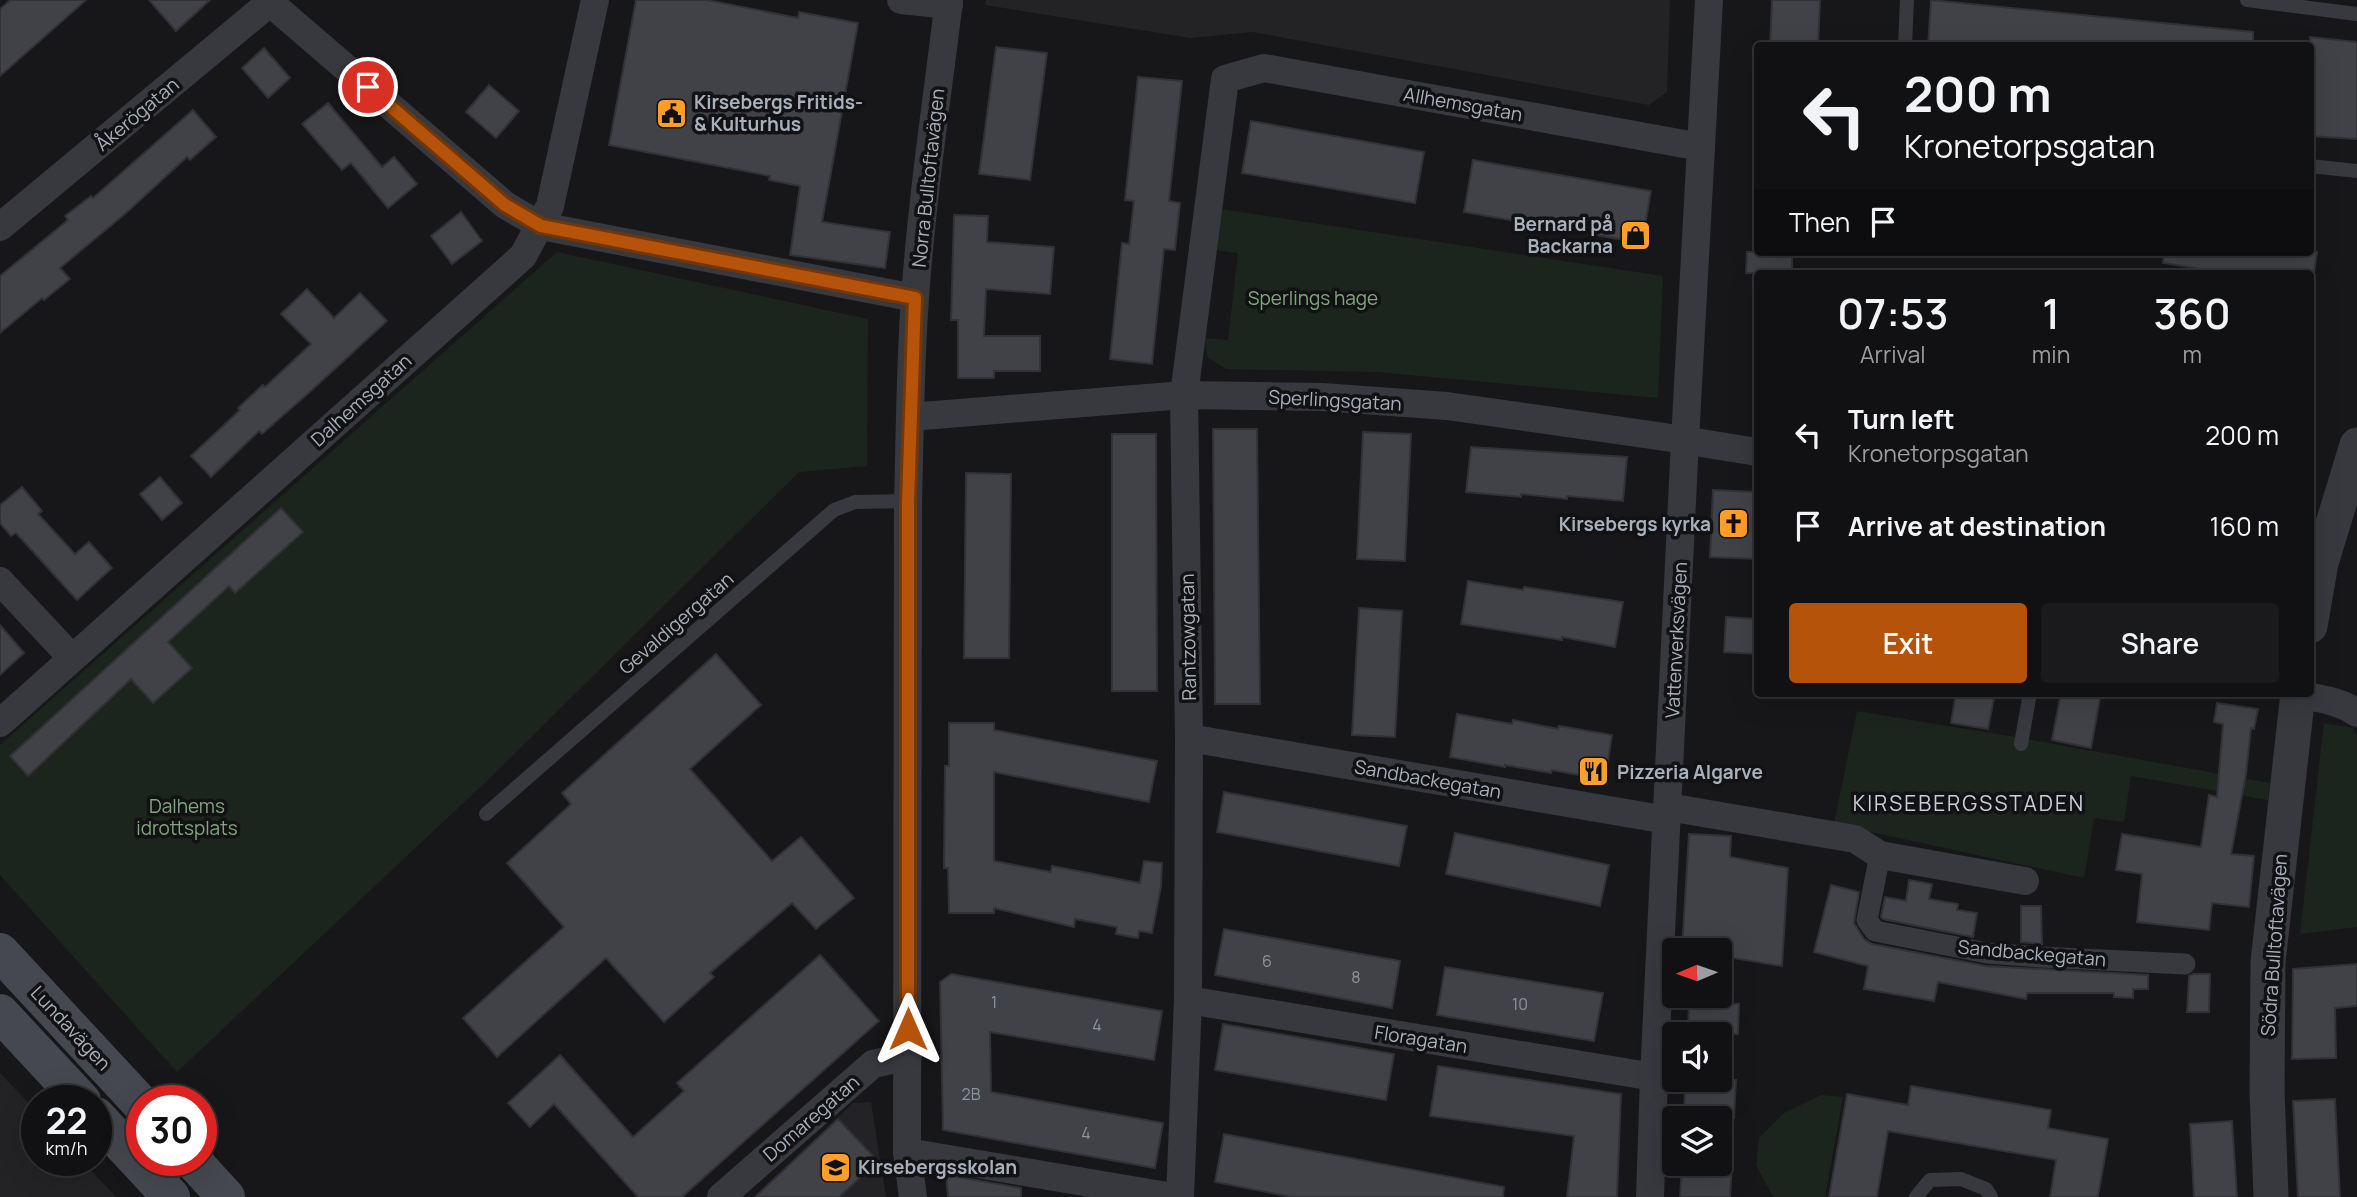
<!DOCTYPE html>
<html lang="en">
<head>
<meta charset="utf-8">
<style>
	:root { --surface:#111113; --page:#1a1a1c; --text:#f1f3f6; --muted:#9c9da0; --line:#303133; --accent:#b45309 }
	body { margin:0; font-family:Manrope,sans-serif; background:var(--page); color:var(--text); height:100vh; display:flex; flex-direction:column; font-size:26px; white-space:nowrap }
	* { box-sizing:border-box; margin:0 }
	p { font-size:23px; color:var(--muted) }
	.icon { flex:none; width:38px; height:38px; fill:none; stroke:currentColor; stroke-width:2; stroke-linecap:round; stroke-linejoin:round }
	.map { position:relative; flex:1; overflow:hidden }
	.drawer { position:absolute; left:1754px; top:270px; width:560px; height:427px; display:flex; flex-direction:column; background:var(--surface); border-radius:7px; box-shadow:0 7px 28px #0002,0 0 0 2px var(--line) }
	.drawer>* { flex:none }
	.top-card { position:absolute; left:1754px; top:42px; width:560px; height:214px; border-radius:7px; box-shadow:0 7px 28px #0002,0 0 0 2px var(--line); background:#111113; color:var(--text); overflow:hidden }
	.needle { width:46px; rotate:268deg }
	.fabs { position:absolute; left:1662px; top:938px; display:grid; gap:14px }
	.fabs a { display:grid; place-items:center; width:70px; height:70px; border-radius:7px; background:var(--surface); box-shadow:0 7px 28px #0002,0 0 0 2px var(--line); font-size:35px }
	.speed { position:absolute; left:21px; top:1085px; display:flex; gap:14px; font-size:35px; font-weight:700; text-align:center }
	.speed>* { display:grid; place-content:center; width:91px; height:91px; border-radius:50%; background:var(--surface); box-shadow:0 7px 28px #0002,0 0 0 2px var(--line); line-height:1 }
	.speed small { font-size:18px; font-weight:400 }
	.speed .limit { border:10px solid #d22; background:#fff; color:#111 }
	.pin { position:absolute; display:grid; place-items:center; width:60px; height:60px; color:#fff; margin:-30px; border:4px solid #fff; border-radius:50%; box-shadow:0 2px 7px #0007 }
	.me { position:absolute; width:77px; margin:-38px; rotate:0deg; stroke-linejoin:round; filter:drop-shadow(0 0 5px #0008) }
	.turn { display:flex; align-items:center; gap:24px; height:147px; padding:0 35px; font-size:32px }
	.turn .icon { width:91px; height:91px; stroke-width:2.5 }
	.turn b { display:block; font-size:49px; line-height:60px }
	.then { display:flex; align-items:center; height:66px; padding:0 35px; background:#0003; gap:14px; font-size:26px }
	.eta { display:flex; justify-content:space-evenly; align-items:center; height:119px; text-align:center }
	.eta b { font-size:42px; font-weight:600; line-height:49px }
	.action { display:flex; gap:14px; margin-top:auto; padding:14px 35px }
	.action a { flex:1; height:80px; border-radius:7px; background:var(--accent); color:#fff; font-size:28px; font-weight:600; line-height:80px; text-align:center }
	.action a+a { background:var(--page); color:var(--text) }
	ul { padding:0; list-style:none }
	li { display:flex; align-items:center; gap:21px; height:91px; padding:0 35px }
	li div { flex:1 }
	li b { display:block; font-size:26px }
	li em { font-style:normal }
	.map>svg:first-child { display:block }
</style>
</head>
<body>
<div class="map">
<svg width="2357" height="1197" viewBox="0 0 2357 1197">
	<rect width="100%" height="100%" fill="#171719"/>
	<!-- built -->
	<g fill="#232326">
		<path d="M986,0H1670L1667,92L1649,105L1253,32L1190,38L985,5Z"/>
		<path d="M0,1073L37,1112V1160H81L116,1197H0Z"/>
		<path d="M871,1102L886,1197H757L853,1103Z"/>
	</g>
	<!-- green -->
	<g fill="#1c251d">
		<path d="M1221,209L1663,276L1658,398L1377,372L1226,369L1207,357L1205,338L1228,340L1238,253L1215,250Z"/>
		<path d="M557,252L868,319L867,466L799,472L493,775L177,1072L0,875V745Z"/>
		<path d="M1857,711L2015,737L2270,783L2268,800L2131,776L2124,822L2094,818L2084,878L1834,824Z"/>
		<path d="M2324,723L2353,728L2357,736V927L2300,934Z"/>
		<path d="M1821,1095L1843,1097L1825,1197H1773L1756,1165L1759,1138L1784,1113Z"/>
	</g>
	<!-- building -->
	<g fill="#414247" stroke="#313136" stroke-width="2">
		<path d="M10,0H86L0,76V9Z"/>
		<path d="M149,0H210L176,31Z"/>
		<path d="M636,0H707L798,18L799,12L858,23L822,222L890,232L885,268L790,255L800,186L769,180L770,176L609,145Z"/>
		<path d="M1772,0H1820L1818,46H1770Z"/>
		<path d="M1931,0L2253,32V46H1928Z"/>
		<path d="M2310,37L2357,42V139L2310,136Z"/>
		<path d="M996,47L1047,53L1030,180L979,174Z"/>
		<path d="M264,48L290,78L268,98L242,68Z"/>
		<path d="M1138,77L1182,81L1169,201L1180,203L1175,250L1164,249L1152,364L1110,359L1122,243L1129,244L1134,201L1125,200Z"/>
		<path d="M489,85L519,111L496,138L466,112Z"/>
		<path d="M328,103L382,167L394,157L417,184L388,208L351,163L342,170L302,124Z"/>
		<path d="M193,110L216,137L190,160L187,157L126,213L60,268L70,279L44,300L42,298L0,333V276L68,220L65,216L91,196L93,198Z"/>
		<path d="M1251,121L1424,152L1415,203L1242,173Z"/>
		<path d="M1473,160L1651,191L1642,243L1464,212Z"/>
		<path d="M461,212L482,241L452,264L431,236Z"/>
		<path d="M954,215L988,216L987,242L1054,247L1050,294L986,289L984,336H1040V371H994V378H958V320H951Z"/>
		<path d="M1747,252H1792V273H1746Z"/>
		<path d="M2164,252H2317L2314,273H2224L2163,263Z"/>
		<path d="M307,289L334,318L360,293L387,321L312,390L262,434L259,431L211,477L191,456L240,410L238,408L263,385L265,387L311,344L281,314Z"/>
		<path d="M1213,429H1257L1260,704H1215Z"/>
		<path d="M1363,432L1411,434L1405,561L1357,559Z"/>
		<path d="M1112,434H1156L1157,691H1112Z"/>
		<path d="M1471,447L1627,457L1623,501L1567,496V499L1521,494V497L1466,492Z"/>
		<path d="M966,473L1011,474L1009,658H964Z"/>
		<path d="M160,477L182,503L162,520L140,494Z"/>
		<path d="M22,487L42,511L38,514L75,554L89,542L112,568L77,600L16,533L11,536L0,523V505Z"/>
		<path d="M1713,490L1757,492V559L1710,557Z"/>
		<path d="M281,508L303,532L235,593L229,586L168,642L192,668L153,703L131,679L28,776L10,756Z"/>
		<path d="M1468,581L1523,590L1524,587L1623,602L1615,647L1562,637V640L1461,624Z"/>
		<path d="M1359,608L1402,611L1395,737L1352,735Z"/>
		<path d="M1726,617L1757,619V654L1724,652Z"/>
		<path d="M0,625L24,653L0,675Z"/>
		<path d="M716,654L761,705L690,769L772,861L801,837L854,898L816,929L792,903L710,973L714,977L664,1022L606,958L497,1057L463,1018L564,927L507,863L571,804L562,793Z"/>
		<path d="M1956,693H1995L1988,729L1951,723Z"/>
		<path d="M2061,693H2101L2091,748L2052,740Z"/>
		<path d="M2217,703L2258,709L2254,729L2251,728L2246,774L2231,854L2254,856L2249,907L2212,903L2209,930L2137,922L2142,874L2116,870L2122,834L2201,847L2209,795L2217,797L2223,724L2214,722Z"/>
		<path d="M1457,714L1512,724L1513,720L1558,729L1559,726L1612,735L1605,780L1552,770L1551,773L1505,765V767L1450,757Z"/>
		<path d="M949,723H994V730L1157,761L1149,802L994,772V861L1051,872L1052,866L1140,883L1144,861L1162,863L1161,886L1152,933L1139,931L1138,938L1116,934L1117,927L1075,919L1074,927L994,908V913H949L948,868H944L945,766H949Z"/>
		<path d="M1224,792L1407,826L1399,866L1217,832Z"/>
		<path d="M1455,833L1609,865L1600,906L1446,874Z"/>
		<path d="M1689,834L1731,836L1730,857L1788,868L1782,966L1720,956V950H1682Z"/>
		<path d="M1909,880L1932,884L1929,899L1958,904L1957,910L1977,913L1973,937L1883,919L1881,917L1885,897L1906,901Z"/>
		<path d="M1831,885L1859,892L1854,923L1864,939L1872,944L1986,966L2148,975V989H2133V998L2114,997V993H2027L2026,999L1938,982L1934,1001L1864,989L1868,966L1814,952Z"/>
		<path d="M2021,906H2041L2042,944L2021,942Z"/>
		<path d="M1224,929L1400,961L1392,1008L1215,975Z"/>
		<path d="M820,955L879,1021L682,1197H638L554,1104L530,1127L508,1103L560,1055L633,1137L684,1091L677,1083Z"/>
		<path d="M2357,964V1006L2335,1008L2336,1058L2292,1059L2293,969Z"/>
		<path d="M1445,967L1603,993L1594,1041L1437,1015Z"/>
		<path d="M951,974L1162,1011L1154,1060L990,1032L991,1092L1163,1123L1155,1168L943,1130L940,982Z"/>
		<path d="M2193,974H2210L2209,1012H2187L2189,976Z"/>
		<path d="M1689,1002L1739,1004L1738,1034H1688Z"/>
		<path d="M1223,1024L1394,1054L1386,1100L1215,1070Z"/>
		<path d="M1438,1066L1621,1094L1617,1197H1567L1574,1136L1430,1116Z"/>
		<path d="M1685,1080H1736L1734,1118H1684Z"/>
		<path d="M1911,1086L2051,1110L2048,1128L2108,1139L2098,1197H2050L2056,1160L1888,1131L1877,1197H1829L1847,1094L1908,1105Z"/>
		<path d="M2335,1099L2340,1197H2298L2293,1101Z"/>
		<path d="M838,1119L878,1161L839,1197H755Z"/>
		<path d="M2232,1121L2237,1197H2194L2190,1124Z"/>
		<path d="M1224,1134L1504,1187L1503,1197H1292L1215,1182Z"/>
		<path d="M1682,1164H1732L1730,1197H1680Z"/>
		<path d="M946,1175L1021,1188V1197H948Z"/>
	</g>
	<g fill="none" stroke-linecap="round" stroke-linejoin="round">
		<!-- service -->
		<g stroke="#37393f" stroke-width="14">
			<path d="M2247,0L2357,14"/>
			<path d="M1905,46L1907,0"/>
			<path d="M2310,166L2357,171"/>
			<path d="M2021,744L2030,693"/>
			<path d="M486,814L834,510L855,502L908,501"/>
			<path d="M1916,1197L1930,1180L1961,1179L1986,1189L1991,1197"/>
		</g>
		<!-- pedestrian -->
		<path stroke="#37393f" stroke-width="21" d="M1880,855L1867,920L1875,931L1987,953L2041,957L2185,964"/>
		<!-- minor -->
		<g stroke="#37393f" stroke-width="28">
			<path d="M267,0L505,205L541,226L915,298"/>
			<path d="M901,0L949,5"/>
			<path d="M0,227L273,0"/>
			<path d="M910,417L1184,395L1322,397L1447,406L1658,436L1757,452"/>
			<path d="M0,581L72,658"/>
			<path d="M2298,695C2319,698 2340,701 2357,713"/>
			<path d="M0,723L523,256L550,206L595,0"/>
			<path d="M1189,738L1667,820"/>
			<path d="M1668,807L1855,839L1880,855L2025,881"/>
			<path d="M1188,1000L1654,1077"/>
			<path d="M907,1152L1173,1197"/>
			<path d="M721,1197L873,1064L908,1056"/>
			<path d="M913,1197L907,1152L908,501C910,434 910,365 915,298C922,198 937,99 949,0"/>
			<path d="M1180,1197L1188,1000L1189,738L1184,395L1225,79L1264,68L1701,147"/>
			<path d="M1650,1197L1654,1077L1685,440L1709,0"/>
		</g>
		<!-- tertiary -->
		<g stroke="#37393f" stroke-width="35">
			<path d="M2310,626L2321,563L2357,445"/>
			<path d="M2271,1197L2267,1091L2268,962L2298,693"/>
		</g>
		<!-- secondary -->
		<g stroke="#45494f" stroke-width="38">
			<path d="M0,952L142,1105"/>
			<path d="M0,1013L82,1101"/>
			<path d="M96,1116L171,1197"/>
			<path d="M192,1160L226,1197"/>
		</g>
	</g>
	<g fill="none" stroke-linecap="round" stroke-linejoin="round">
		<defs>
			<path id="route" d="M368,87L505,205L541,226L915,298L908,501V1029"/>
		</defs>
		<!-- route casing -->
		<use href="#route" stroke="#753606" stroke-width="18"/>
		<!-- route -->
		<use href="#route" stroke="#b45309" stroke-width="12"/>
	</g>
	<!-- icons -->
	<defs>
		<symbol id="civic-square" viewBox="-11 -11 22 22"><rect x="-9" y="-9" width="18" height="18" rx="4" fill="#ff9e29" stroke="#121214"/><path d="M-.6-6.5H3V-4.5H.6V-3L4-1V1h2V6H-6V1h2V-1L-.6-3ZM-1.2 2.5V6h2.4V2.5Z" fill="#111"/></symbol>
		<symbol id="shop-square" viewBox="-11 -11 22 22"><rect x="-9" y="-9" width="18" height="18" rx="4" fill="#ff9e29" stroke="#121214"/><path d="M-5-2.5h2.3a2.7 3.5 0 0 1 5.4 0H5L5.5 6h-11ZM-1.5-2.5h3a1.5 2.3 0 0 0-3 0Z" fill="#111"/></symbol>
		<symbol id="church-square" viewBox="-11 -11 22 22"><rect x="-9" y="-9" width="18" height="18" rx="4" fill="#ff9e29" stroke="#121214"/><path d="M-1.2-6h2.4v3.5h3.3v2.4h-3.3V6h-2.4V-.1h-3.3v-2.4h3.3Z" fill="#111"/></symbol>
		<symbol id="restaurant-square" viewBox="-11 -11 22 22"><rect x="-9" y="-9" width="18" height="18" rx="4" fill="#ff9e29" stroke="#121214"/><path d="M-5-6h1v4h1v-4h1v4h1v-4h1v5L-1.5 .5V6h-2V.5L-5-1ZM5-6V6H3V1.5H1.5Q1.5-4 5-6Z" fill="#111"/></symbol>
		<symbol id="school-square" viewBox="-11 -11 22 22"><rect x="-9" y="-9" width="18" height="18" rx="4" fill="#ff9e29" stroke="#121214"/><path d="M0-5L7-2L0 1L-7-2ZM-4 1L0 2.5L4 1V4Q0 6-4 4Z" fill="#111"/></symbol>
	</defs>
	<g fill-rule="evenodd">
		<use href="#civic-square" x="654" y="96" width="35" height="35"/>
		<use href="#shop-square" x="1618" y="218" width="35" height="35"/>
		<use href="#church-square" x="1716" y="506" width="35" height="35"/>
		<use href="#restaurant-square" x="1576" y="754" width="35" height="35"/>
		<use href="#school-square" x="818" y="1150" width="35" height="35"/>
	</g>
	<g text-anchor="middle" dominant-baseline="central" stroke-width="7" stroke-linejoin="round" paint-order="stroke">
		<!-- number labels -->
		<g font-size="16" fill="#8e949e">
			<text x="1267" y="961">6</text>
			<text x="1356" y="977">8</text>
			<text x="994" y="1002">1</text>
			<text x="1520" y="1004">10</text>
			<text x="1097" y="1025">4</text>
			<text x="971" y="1094">2B</text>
			<text x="1086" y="1133">4</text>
		</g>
		<!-- poi labels -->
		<g font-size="19" font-weight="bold" fill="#a8b0bb" stroke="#121214" text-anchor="start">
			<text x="694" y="102">Kirsebergs Fritids-<tspan x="694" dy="22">&amp; Kulturhus</tspan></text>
			<text x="1613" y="224" text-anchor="end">Bernard på<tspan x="1613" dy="22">Backarna</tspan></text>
			<text x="1711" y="524" text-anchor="end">Kirsebergs kyrka</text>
			<text x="1617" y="772">Pizzeria Algarve</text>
			<text x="858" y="1167">Kirsebergsskolan</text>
		</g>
		<!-- street labels -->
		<g font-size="19" fill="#a8b0bb" stroke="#121214">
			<text transform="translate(1463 104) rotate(10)">Allhemsgatan</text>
			<text transform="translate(137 114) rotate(-40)">Åkerögatan</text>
			<text transform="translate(928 178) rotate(-84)">Norra Bulltoftavägen</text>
			<text transform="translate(361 400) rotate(-42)">Dalhemsgatan</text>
			<text transform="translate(1335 400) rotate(3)">Sperlingsgatan</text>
			<text transform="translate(676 623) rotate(-41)">Gevaldigergatan</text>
			<text transform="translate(1188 637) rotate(-91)">Rantzowgatan</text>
			<text transform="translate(1676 640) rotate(-87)">Vattenverksvägen</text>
			<text transform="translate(1428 779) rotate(10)">Sandbackegatan</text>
			<text transform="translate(2274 945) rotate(-86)">Södra Bulltoftavägen</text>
			<text transform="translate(2032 953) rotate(5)">Sandbackegatan</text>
			<text transform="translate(71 1028) rotate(47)">Lundavägen</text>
			<text transform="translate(1421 1039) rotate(9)">Floragatan</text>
			<text transform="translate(811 1118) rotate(-41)">Domaregatan</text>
		</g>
		<!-- park labels -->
		<g font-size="19" fill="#7fa77d" stroke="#121214">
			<text x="1313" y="298">Sperlings hage</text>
			<text x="187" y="806">Dalhems<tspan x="187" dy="22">idrottsplats</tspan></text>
		</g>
		<!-- neighbourhood labels -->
		<g font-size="21" letter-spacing="2" fill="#c9ced6" stroke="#121214">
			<text x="1969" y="803">KIRSEBERGSSTADEN</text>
		</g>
	</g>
</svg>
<div class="fabs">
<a><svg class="needle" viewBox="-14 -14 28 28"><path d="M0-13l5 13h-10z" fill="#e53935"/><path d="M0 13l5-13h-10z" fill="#9c9da0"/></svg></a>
<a><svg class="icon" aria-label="sound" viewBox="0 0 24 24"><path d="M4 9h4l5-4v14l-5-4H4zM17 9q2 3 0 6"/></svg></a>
<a><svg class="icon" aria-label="layers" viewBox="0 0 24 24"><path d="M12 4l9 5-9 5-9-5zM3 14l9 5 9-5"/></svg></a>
</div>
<div class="speed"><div>22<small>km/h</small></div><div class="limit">30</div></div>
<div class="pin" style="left:368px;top:87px;background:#d93025"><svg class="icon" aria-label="arrive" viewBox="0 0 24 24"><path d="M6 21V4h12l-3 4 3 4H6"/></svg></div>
<svg class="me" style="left:908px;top:1029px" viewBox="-20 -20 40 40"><path d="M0-17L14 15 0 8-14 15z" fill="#b45309" stroke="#fff" stroke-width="4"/></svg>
<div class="top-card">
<div class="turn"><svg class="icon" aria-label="left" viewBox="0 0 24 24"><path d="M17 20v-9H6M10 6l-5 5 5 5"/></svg><div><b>200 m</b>Kronetorpsgatan</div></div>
<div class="then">Then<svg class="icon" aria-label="arrive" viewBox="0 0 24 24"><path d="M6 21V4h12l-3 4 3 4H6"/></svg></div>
</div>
<section class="drawer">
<div class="eta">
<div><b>07:53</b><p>Arrival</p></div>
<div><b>1</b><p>min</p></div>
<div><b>360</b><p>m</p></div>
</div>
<ul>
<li><svg class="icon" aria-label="left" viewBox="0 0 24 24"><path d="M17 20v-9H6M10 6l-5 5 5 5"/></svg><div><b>Turn left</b><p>Kronetorpsgatan</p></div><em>200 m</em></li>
<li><svg class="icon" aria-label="arrive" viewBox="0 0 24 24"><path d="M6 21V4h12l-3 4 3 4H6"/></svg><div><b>Arrive at destination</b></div><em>160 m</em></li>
</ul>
<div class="action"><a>Exit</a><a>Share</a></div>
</section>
</div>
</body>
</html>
